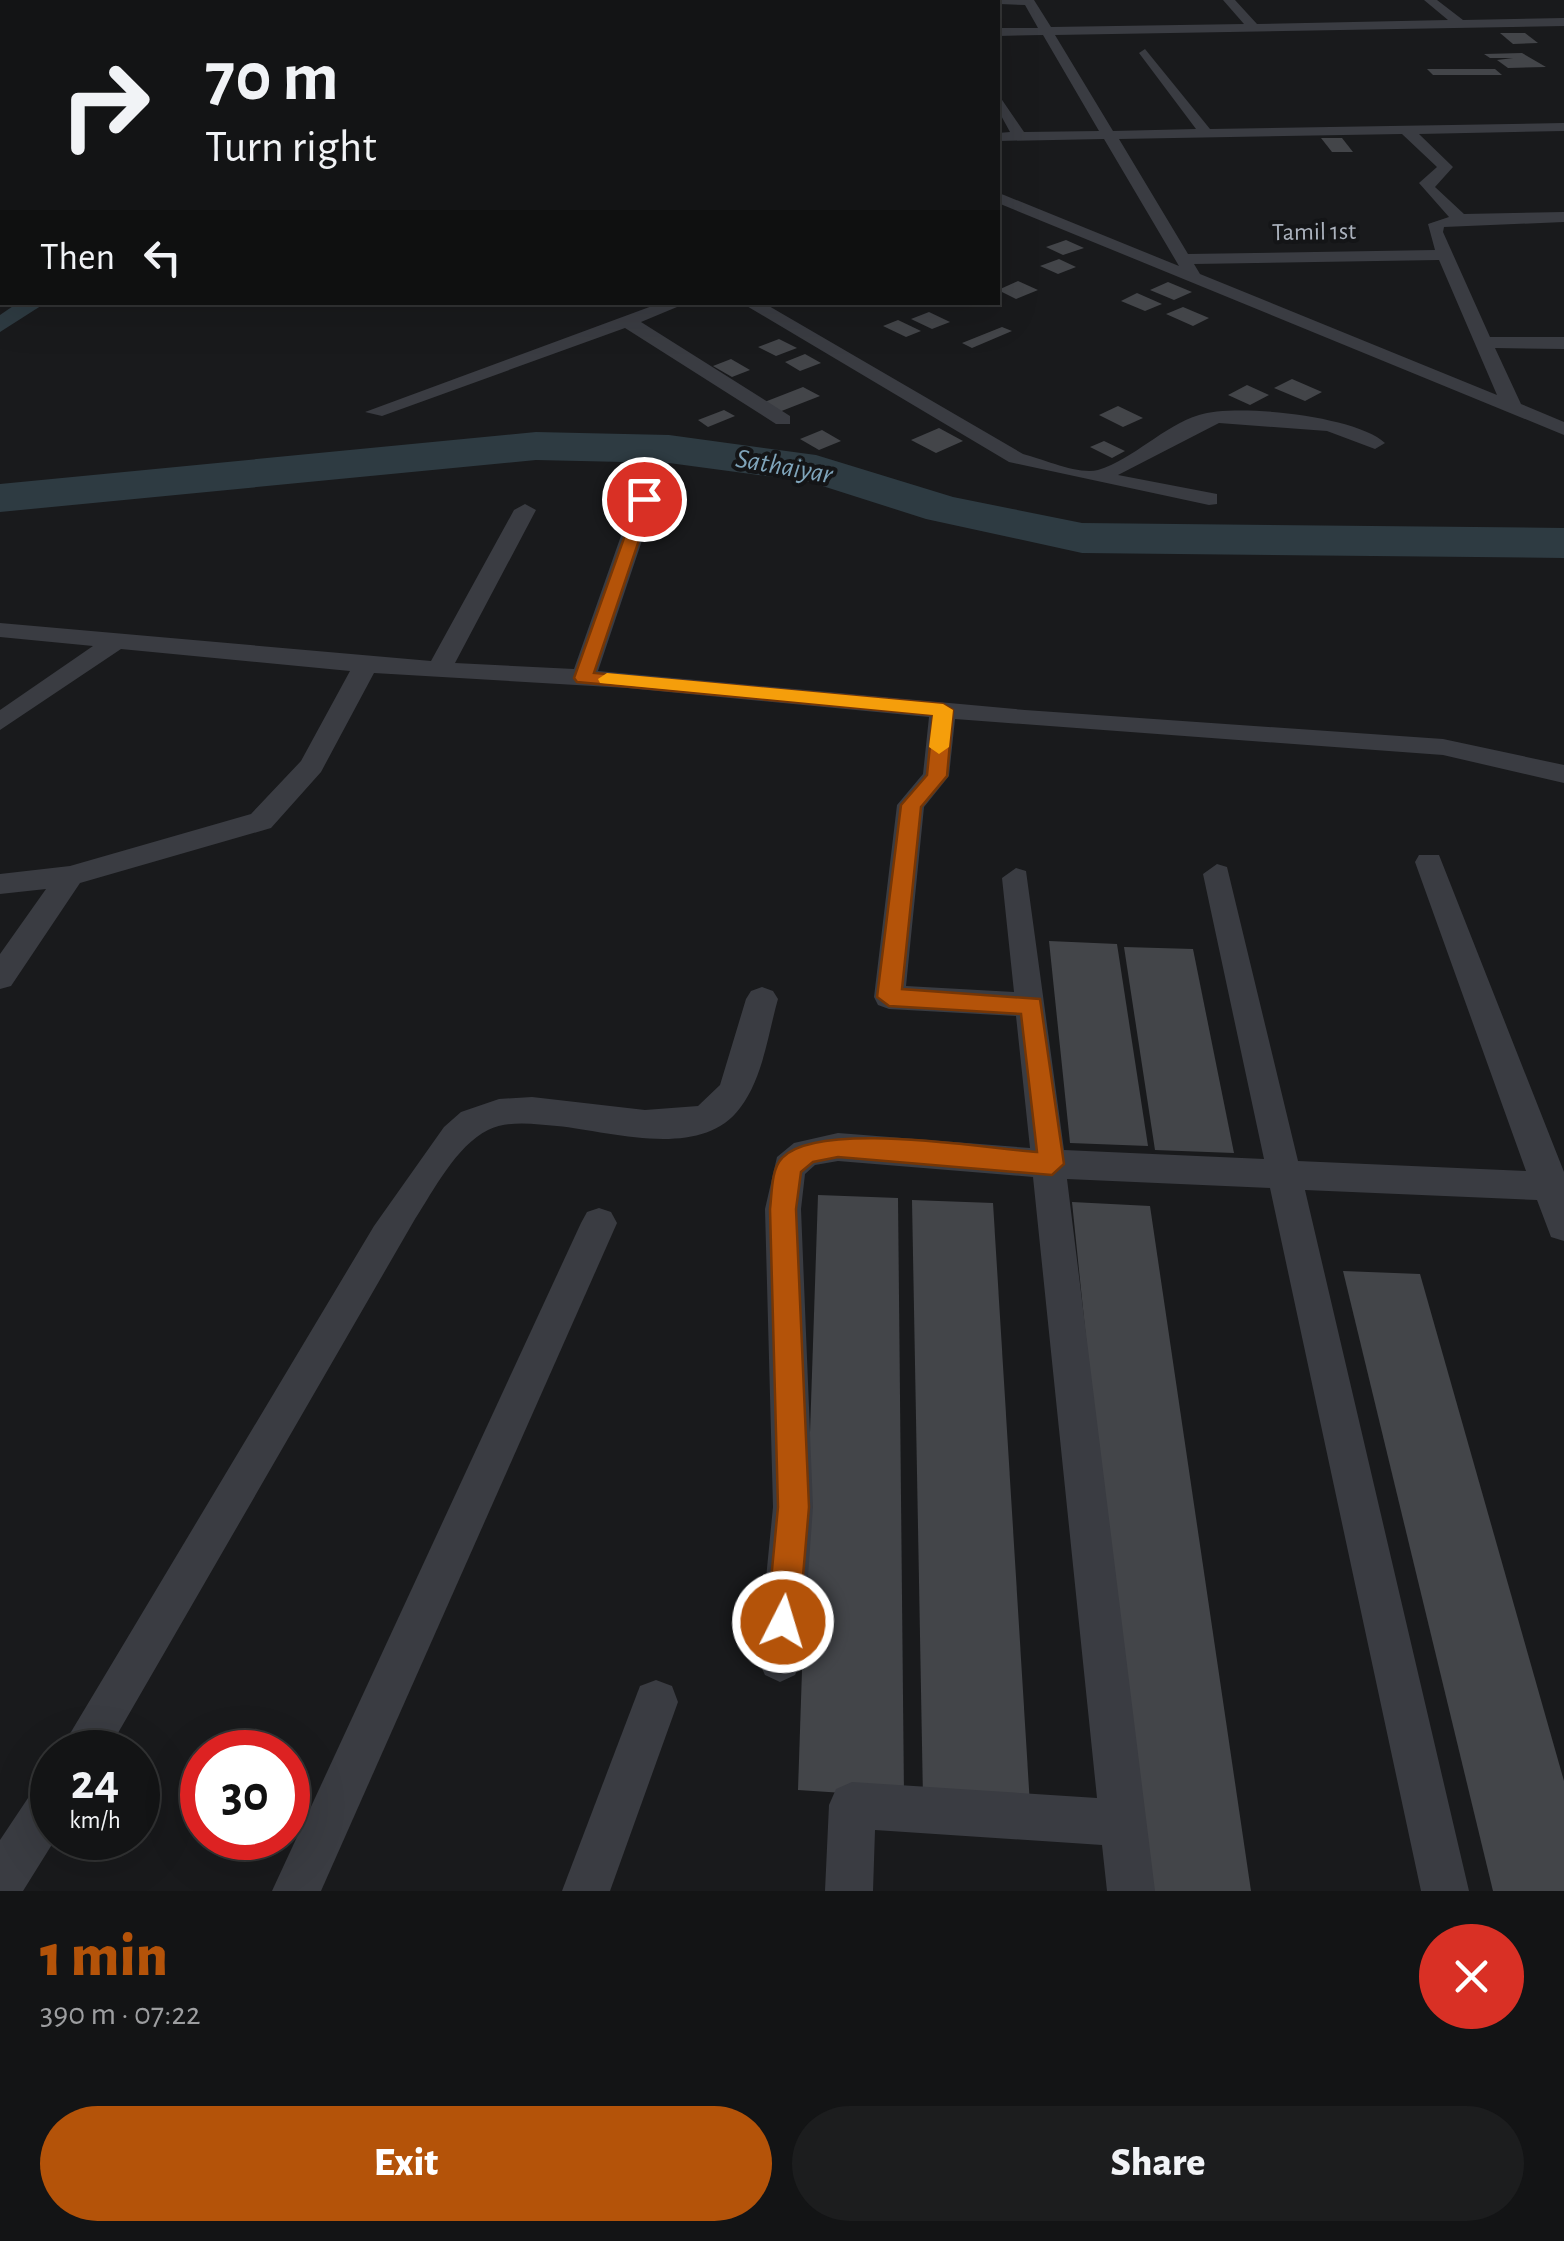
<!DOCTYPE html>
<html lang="en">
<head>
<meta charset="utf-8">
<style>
	:root { --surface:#131415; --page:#1c1d1e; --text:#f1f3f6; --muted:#9d9ea0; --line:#323334; --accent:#b45309 }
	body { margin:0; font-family:"Alegreya Sans",sans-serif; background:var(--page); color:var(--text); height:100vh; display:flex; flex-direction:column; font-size:38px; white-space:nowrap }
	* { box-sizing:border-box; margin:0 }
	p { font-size:32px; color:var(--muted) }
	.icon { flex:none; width:55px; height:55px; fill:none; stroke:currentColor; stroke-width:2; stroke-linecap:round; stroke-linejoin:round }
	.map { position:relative; height:1891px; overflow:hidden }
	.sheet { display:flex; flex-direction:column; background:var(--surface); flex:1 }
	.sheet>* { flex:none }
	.guide { position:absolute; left:0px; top:0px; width:1000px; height:305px; box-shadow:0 10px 40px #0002,0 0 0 2px var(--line); background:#131415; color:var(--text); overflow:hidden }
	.speed { position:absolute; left:30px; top:1730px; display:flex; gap:20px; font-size:50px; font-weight:700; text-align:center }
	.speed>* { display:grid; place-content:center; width:130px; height:130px; border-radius:50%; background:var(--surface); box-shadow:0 10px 40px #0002,0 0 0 2px var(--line); line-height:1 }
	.speed small { font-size:25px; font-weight:400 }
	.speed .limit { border:15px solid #d22; background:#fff; color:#111 }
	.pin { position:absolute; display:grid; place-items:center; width:85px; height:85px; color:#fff; margin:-42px; border:5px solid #fff; border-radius:50%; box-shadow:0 2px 10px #0007 }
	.me { position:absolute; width:110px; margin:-55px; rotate:5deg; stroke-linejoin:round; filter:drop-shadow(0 0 8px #0008) }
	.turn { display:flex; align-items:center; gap:35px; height:210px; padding:0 40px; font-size:45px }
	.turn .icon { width:130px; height:130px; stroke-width:2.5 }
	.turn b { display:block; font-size:70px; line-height:85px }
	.then { display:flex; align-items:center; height:95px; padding:0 40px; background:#0003; gap:20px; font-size:38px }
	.round { display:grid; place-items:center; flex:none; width:105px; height:105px; border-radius:52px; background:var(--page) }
	.headline { display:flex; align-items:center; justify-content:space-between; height:170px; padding:0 40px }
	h1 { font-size:60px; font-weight:800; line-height:75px; color:var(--accent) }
	.primary-button { display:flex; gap:20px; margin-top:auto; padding:20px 40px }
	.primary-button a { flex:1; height:115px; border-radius:60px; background:var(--accent); color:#fff; font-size:40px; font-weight:800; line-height:115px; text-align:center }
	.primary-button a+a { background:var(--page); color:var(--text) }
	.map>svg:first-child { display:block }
</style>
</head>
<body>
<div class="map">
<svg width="1564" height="1891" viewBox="0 0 1564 1891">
	<rect width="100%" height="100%" fill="#191a1c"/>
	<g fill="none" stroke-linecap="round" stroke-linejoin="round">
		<!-- canal -->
		<path fill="#2e3b42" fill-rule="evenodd" d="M19,302H47L0,332V315Z"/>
		<!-- river -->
		<path fill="#2e3b42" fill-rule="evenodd" d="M536,432L669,435L816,455L953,497L1082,523L1564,528V558L1082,553L926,519L810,482L669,463L536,460L0,512V484Z"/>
	</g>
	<!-- building -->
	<g fill="#434549">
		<path d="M1500,33H1525L1538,43L1513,44Z"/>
		<path d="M1522,53L1546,67L1508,68L1497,60L1513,58H1490L1484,54Z"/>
		<path d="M1427,69H1495L1502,75H1433Z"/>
		<path d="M1321,138H1342L1353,152H1332Z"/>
		<path d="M1066,240L1084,248L1063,255L1046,247Z"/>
		<path d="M1059,259L1076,267L1058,274L1040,266Z"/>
		<path d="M1018,281L1038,290L1016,299L998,290Z"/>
		<path d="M1168,282L1192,292L1174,300L1150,290Z"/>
		<path d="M1137,293L1162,304L1145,311L1121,301Z"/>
		<path d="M1183,307L1209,318L1193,326L1166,314Z"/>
		<path d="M929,312L950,322L932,329L911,319Z"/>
		<path d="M898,320L921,331L906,337L883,326Z"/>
		<path d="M1002,327L1012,331L972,348L962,343Z"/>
		<path d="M779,339L797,348L776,356L758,347Z"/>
		<path d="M805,354L821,363L800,371L785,362Z"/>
		<path d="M731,359L750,370L732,377L713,366Z"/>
		<path d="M1292,379L1322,392L1305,401L1274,388Z"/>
		<path d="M1247,385L1269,395L1250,405L1228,395Z"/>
		<path d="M803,387L820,396L779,412L762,403Z"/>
		<path d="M1118,406L1143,418L1123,427L1099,415Z"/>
		<path d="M724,410L735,416L708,427L698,420Z"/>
		<path d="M939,428L963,441L936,453L911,440Z"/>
		<path d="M822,430L841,441L819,450L800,439Z"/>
		<path d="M1104,441L1125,451L1112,458L1090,447Z"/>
		<path d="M1049,941L1117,944L1148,1146L1070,1143Z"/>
		<path d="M1124,947L1193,949L1234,1153L1155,1150Z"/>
		<path d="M818,1195L898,1198L904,1797L798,1790Z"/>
		<path d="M912,1200L993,1203L1030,1805L923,1799Z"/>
		<path d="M1072,1202L1150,1206L1251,1891H1143Z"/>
		<path d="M1343,1271L1420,1274L1564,1781V1891H1493Z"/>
	</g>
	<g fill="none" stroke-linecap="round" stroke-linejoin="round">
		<!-- street -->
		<g fill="#3a3c42" fill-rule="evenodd">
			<path d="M904,0H1034L1051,27L1244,24L1223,0H1235L1257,24L1448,20L1424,0H1437L1463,20L1564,18V26L1055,35L1113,131L1196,129L1139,53L1145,49L1210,129L1564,123V131L1419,134L1453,167L1435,187L1464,214L1564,212V222L1444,227L1443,232L1490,337H1564V349L1495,348L1521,404L1564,422V435L998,203V193L1004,195L1179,266L1104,139L998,141V133L1010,132L998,110V94L1024,132L1099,131L1043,35L998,36V28H1038L1025,5ZM1402,134L1437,167L1419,183L1449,217L1428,224L1435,250L1188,254L1119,139ZM1439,260L1497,395L1200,274L1194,264Z"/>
			<path d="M2,52V60L0,61V53Z"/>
			<path d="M663,302H689L641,322L790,416V424H776L625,328L382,416L365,412Z"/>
			<path d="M740,302H762L1023,454C1043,459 1078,475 1098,470C1134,459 1163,426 1199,415C1236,403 1357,416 1385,443L1375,449L1327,431L1219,423L1118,475L1217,494V504L1209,505L1009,462Z"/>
			<path d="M645,493L656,499L598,671L1025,710L1443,739L1564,765V783L1443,755L955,719L949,776L924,807L906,986L1014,992L1002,878L1016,868L1026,871L1064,1150L1264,1159L1203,874L1217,864L1227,867L1298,1161L1526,1171L1415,862L1419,855H1439L1564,1172V1241L1551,1237L1537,1200L1305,1190L1469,1891H1421L1270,1188L1067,1179L1155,1891H1107L1102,1845L875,1830L873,1891H825L829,1805L836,1789L852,1782L1097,1798L1033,1177L838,1161L815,1165L805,1174L801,1209L813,1507L802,1660L795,1675L780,1682L765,1675L758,1660L773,1507L765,1209L777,1157L794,1143L838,1133L1030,1148L1016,1016L889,1009L878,1005L874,997L897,805L923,774L929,717L627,688L374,673L321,772L271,828L80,883L11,986L0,989V954L46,889L0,894V874L70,866L251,814L301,761L350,671L121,649L0,730V710L93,646L0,637V623L431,661L514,510L525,504L536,510L455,663L574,669L634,499Z"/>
			<path d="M762,987L773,991L778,999C768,1034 763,1078 740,1108C701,1161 610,1131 557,1126C535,1124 508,1120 488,1130C456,1146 434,1190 415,1219L107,1752H59L374,1226L444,1127L461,1112L499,1099L532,1097L645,1110L698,1106L720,1085L746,999L751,991Z"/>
			<path d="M599,1208L611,1212L617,1223L321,1891H272L581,1223L587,1212Z"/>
			<path d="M656,1680L672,1686L678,1702L610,1891H562L640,1686Z"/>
			<path d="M52,1779V1838H56L23,1891H0V1840L36,1786Z"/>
		</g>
	</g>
	<!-- route -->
	<path fill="#b45309" stroke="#753606" stroke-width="2.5" d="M639,496L653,499L594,673L943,704L953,710L947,776L921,807L902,989L1040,999L1064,1164L1052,1175L838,1157L813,1162L801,1172L796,1209L809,1507L799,1622L795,1633L783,1638L771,1633L767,1622L778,1507L770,1209C772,1194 771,1169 782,1158C818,1120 983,1148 1037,1152L1021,1014L889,1006L877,997L901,805L927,775L933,715L577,682L574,678Z"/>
	<!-- slow -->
	<path fill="#f59e0b" d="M607,673L943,704L953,710L949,747L939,754L929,747L933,715L600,683L598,679Z"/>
	<g text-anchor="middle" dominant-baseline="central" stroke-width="8" stroke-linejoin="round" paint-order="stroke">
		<!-- far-street labels -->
		<g font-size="25" fill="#abb2bd" stroke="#141517">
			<text transform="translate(1314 232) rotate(-1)">Tamil 1st</text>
		</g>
		<!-- far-water labels -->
		<g font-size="28" font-style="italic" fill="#7fa4ba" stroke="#141517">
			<text transform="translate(784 467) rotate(10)">Sathaiyar</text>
		</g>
	</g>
</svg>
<div class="speed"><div>24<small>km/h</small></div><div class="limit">30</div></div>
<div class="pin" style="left:644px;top:499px;background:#d93025"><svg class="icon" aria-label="arrive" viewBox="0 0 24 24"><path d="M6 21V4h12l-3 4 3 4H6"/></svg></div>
<svg class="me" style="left:783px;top:1622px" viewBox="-20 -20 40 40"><circle r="17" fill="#b45309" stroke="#fff" stroke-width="3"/><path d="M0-11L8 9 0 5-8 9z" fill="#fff"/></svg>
<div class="guide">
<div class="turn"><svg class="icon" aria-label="right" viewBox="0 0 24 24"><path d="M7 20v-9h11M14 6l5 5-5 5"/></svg><div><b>70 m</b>Turn right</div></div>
<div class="then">Then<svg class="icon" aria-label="left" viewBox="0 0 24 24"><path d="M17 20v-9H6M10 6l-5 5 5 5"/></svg></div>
</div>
</div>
<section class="sheet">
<div class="headline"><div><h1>1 min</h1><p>390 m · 07:22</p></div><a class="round" style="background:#d93025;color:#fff"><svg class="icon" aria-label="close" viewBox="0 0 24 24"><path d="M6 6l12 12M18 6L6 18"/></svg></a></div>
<div class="primary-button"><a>Exit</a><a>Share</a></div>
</section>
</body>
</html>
